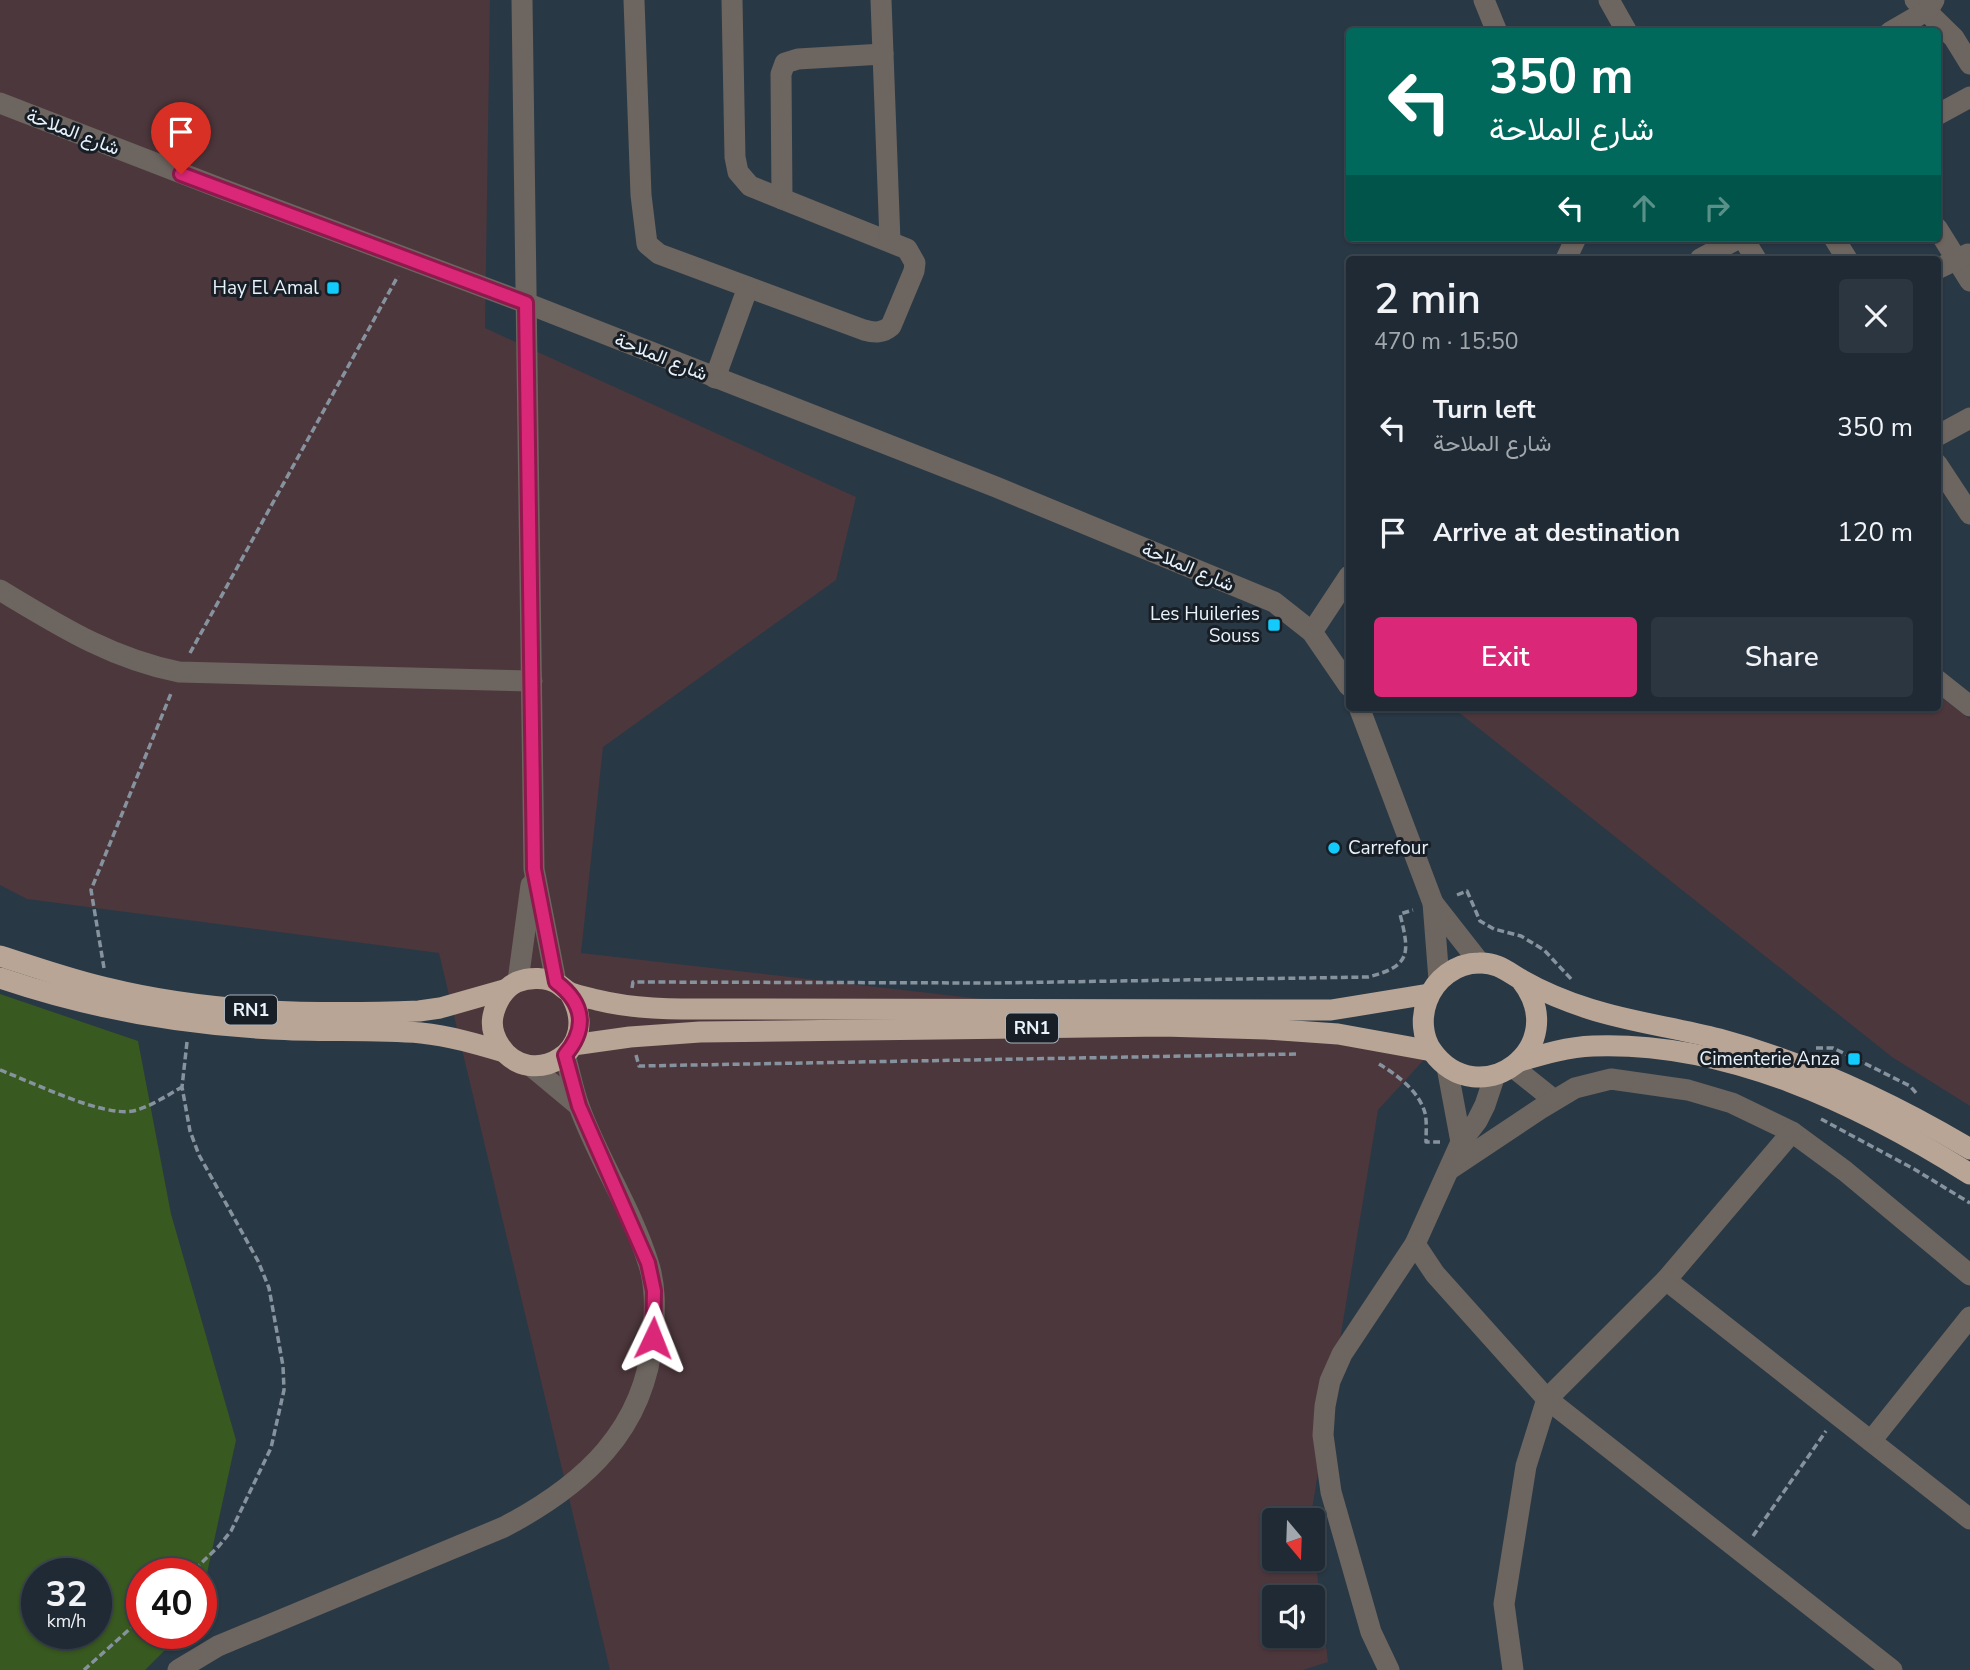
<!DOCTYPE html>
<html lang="en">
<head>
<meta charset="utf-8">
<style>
	:root { --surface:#1f2a34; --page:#2c3640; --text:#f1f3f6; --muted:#a1a7ac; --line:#3c464f; --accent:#db2777 }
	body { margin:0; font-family:"Nunito Sans",Vazirmatn,sans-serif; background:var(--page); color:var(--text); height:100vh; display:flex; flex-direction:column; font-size:26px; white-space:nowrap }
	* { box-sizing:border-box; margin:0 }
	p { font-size:23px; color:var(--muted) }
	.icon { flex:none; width:38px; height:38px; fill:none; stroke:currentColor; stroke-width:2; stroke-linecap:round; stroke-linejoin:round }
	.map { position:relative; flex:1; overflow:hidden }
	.drawer { position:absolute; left:1346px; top:256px; width:595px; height:455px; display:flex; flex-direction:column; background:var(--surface); border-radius:7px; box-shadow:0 2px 5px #0004,0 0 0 2px var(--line) }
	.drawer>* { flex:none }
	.guide { position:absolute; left:1346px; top:28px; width:595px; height:214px; border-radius:7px; box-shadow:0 2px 5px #0004,0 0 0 2px var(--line); background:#00695c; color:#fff; overflow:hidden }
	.needle { width:46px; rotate:161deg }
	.fabs { position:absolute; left:1262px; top:1508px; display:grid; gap:14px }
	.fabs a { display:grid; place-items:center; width:63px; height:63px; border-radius:7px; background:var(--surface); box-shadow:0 2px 5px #0004,0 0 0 2px var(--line); font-size:35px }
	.speed { position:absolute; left:21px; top:1558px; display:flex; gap:14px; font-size:35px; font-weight:700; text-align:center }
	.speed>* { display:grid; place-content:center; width:91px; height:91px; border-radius:50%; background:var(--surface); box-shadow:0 2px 5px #0004,0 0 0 2px var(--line); line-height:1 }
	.speed small { font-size:18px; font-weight:400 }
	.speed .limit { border:10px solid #d22; background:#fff; color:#111 }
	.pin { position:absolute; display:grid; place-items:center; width:60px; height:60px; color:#fff; margin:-72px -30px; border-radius:50% 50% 50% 0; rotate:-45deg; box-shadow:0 0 7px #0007 }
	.pin .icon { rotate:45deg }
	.me { position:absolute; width:77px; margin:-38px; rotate:2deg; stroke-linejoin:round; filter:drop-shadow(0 0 5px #0008) }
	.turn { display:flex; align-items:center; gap:24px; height:147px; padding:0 28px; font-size:32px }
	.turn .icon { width:91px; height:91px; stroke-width:2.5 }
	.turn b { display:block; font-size:49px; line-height:60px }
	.lanes { display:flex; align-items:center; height:66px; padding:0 28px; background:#0003; justify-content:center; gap:35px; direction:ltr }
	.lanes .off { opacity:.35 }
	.round { display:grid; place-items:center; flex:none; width:74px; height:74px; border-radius:7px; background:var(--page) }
	.head { display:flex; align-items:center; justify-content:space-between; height:119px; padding:0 28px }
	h1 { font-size:42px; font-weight:600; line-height:52px }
	.cta { display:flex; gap:14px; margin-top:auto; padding:14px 28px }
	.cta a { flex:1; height:80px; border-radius:7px; background:var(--accent); color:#fff; font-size:28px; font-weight:600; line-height:80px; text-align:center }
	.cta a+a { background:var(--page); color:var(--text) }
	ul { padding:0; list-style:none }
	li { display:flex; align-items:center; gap:21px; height:105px; padding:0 28px }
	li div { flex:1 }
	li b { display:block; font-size:26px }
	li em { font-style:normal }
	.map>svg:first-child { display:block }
</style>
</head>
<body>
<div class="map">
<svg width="1970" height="1670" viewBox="0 0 1970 1670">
	<rect width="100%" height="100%" fill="#293845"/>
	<!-- industrial -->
	<g fill="#4c373c" fill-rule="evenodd">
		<path d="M0,0H490L485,328L856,497L836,580L603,747L581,953L1432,1051L1378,1110L1310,1521H1274V1559H1312L1313,1540L1328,1662L1303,1670H610L439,953L27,899L0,885ZM1274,1598H1312V1636H1274Z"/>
		<path d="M1937,694L1970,719V1106L1892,1057L1452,707H1937Z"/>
	</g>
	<!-- green -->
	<path fill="#38591f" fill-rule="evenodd" d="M0,994L138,1041L171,1214L236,1440L201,1601V1573H142V1633H182L145,1670H0ZM37,1573H96V1633H37Z"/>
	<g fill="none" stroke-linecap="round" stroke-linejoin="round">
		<!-- path -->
		<g stroke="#86939e" stroke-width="3.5" stroke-dasharray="7 3.5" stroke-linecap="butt">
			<path d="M190,653L398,276"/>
			<path d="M1457,895L1467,891L1480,921L1494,929L1521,936L1544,950L1573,981"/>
			<path d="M104,968L91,890L172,691"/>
			<path d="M632,988L633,982L994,983L1368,977C1411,966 1410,954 1400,914L1413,910"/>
			<path d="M187,1042L182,1087L190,1131L199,1155L258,1261L269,1288L283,1366L284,1390L271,1448L231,1531L219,1546L191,1573"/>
			<path d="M1816,1048H1833L1860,1061L1910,1086L1918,1095"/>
			<path d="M636,1055L639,1066L1296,1054"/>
			<path d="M1379,1064C1397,1075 1419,1091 1425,1113C1427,1121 1426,1133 1426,1142H1440"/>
			<path d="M0,1070C32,1082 102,1117 133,1111C150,1107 166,1096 182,1087"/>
			<path d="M1821,1119L1914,1169L1970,1203"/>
			<path d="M1753,1536L1826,1431"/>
			<path d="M84,1670L142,1618"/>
		</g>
		<!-- minor -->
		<g stroke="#6d655f" stroke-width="21">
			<path d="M522,0L534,869L556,982"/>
			<path d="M634,0L641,195L647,244L659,254L864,330C875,333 883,333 891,326L914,271L915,263L907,249L750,186L738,172L735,157L732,0"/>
			<path d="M881,0L890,241"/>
			<path d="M1484,0L1497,32"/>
			<path d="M1609,0L1627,32"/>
			<path d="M1915,0L1954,38L1970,64"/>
			<path d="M1890,32L1928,10L1934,0"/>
			<path d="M0,103L225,190L526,303L996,487L1274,602L1312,632L1349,686"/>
			<path d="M1937,115L1970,97"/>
			<path d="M782,199L781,74L785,63L798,59L883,54"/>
			<path d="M1937,228L1970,281"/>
			<path d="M1743,238L1756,259"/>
			<path d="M1834,238L1847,259"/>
			<path d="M1566,259L1576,238"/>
			<path d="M1700,259L1739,238"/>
			<path d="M1937,269L1968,254"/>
			<path d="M715,378L748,287"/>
			<path d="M1937,436L1970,418"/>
			<path d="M1937,464L1970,514"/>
			<path d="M0,590C60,626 110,658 179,672L532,681"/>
			<path d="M1312,632L1349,576"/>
			<path d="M1937,680L1970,706"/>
			<path d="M1359,707L1433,903L1439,980"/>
			<path d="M1433,903L1480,963"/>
			<path d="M518,981L531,885"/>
			<path d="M531,1066L579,1106"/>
			<path d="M1447,1067L1461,1142"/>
			<path d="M1513,1067L1554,1100"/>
			<path d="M1450,1169L1540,1109L1575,1088L1611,1079L1688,1090L1732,1103L1792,1132L1845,1171L1970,1275"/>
			<path d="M1415,1244L1435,1274L1547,1399L1892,1670"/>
			<path d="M1666,1280L1970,1519"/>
			<path d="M1871,1441L1970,1317"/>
			<path d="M178,1670L218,1646L504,1527C584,1485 645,1430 653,1336C655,1311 656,1285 648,1262C631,1208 598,1159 579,1106C573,1090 570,1072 565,1055"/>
			<path d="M1389,1670L1371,1632L1331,1492L1323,1435L1325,1406L1330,1381L1342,1354L1415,1244L1461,1142L1477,1121L1485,1105L1495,1075"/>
			<path d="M1513,1670L1504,1604L1526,1466L1547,1399L1666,1280L1792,1132"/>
		</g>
		<!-- highway -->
		<g stroke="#b8a596" stroke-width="21">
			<path d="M0,956C35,967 71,980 107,988C208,1013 315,1015 419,1011L440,1008L507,989"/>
			<path d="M0,978C88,1008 178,1024 272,1029C322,1032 372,1029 421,1033C450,1036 477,1044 504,1052"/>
			<path d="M1521,980C1574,1047 1479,1116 1432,1051C1422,1037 1421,1017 1427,1001C1435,979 1456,963 1479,963C1497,962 1508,972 1522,980C1543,992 1568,1002 1590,1009C1630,1022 1678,1028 1719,1039C1808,1063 1891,1102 1970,1149"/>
			<path d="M569,992C606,1051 530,1092 500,1046C494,1037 491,1026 493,1016C496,1002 504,988 517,982C529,977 547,977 558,984C563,987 566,991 571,993C579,996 589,998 597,1000C637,1010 679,1009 720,1009L1331,1010L1429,994"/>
			<path d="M573,1045L630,1037L700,1032L1163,1026L1266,1029L1338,1034L1432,1051"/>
			<path d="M1520,1061C1544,1054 1568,1047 1593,1046C1727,1041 1859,1104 1970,1174"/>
		</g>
	</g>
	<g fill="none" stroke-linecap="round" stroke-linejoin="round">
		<defs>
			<path id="route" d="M181,174L526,303L534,869L556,982C584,1003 588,1028 565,1055L579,1106L648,1263L654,1291L653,1338"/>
		</defs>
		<!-- route casing -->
		<use href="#route" stroke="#8e194d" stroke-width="18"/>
		<!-- route -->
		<use href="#route" stroke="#db2777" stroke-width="12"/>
	</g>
	<!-- markers -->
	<g fill="#12cafb" stroke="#181e25" stroke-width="2.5">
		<rect x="326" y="281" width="14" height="14" rx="3.5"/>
		<rect x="1267" y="618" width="14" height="14" rx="3.5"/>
		<circle cx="1334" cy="848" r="7"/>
		<rect x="1847" y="1052" width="14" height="14" rx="3.5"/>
	</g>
	<g text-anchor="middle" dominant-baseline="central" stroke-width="6" stroke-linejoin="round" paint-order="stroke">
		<!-- shield labels -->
		<g fill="#181e25" stroke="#aab2bb" stroke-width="2">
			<rect x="225" y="995.5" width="52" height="29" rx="5"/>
			<rect x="1006" y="1013.5" width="52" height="29" rx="5"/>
		</g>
		<g font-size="18" font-weight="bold" fill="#e8f2fb">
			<text x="251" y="1010">RN1</text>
			<text x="1032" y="1028">RN1</text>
		</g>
		<!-- street labels -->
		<g font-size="19" fill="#e8f2fb" stroke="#181e25">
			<text transform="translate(73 132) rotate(21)">شارع الملاحة</text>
			<text transform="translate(661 357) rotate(22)">شارع الملاحة</text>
			<text transform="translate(1188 567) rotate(23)">شارع الملاحة</text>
		</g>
		<!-- poi labels -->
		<g font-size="19" fill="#e8f2fb" stroke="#181e25" text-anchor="end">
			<text x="319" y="288">Hay El Amal</text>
			<text x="1260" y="614">Les Huileries<tspan x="1260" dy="22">Souss</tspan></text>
			<text x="1348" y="848" text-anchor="start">Carrefour</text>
			<text x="1840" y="1059">Cimenterie Anza</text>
		</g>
	</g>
</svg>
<div class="fabs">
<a><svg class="needle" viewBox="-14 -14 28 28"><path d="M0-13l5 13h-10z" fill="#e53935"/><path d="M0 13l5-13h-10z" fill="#a1a7ac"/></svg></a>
<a><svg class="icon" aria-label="sound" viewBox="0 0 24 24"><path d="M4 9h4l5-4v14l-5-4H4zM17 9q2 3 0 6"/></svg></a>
</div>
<div class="speed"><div>32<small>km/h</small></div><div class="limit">40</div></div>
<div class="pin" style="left:181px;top:174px;background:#d93025"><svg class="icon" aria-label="arrive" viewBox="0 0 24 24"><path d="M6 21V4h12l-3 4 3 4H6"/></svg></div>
<svg class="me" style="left:653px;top:1338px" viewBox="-20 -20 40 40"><path d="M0-17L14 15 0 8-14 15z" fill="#db2777" stroke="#fff" stroke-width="4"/></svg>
<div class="guide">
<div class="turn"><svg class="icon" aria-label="left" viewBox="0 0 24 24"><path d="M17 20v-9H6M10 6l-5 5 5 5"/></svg><div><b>350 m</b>شارع الملاحة</div></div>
<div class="lanes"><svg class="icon" aria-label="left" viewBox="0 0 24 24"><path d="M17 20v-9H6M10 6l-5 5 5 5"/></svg><svg class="icon off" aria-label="ahead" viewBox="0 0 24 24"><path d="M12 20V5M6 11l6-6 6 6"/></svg><svg class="icon off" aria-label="right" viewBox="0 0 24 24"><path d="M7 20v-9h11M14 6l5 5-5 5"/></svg></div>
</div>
<section class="drawer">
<div class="head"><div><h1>2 min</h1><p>470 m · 15:50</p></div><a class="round"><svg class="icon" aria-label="close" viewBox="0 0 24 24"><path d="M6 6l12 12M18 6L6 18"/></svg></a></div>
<ul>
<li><svg class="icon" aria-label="left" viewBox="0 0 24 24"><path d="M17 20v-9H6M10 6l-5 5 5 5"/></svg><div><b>Turn left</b><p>شارع الملاحة</p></div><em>350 m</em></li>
<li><svg class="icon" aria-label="arrive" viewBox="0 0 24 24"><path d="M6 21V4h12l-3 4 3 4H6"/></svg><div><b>Arrive at destination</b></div><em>120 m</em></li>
</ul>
<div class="cta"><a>Exit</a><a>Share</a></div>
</section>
</div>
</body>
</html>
